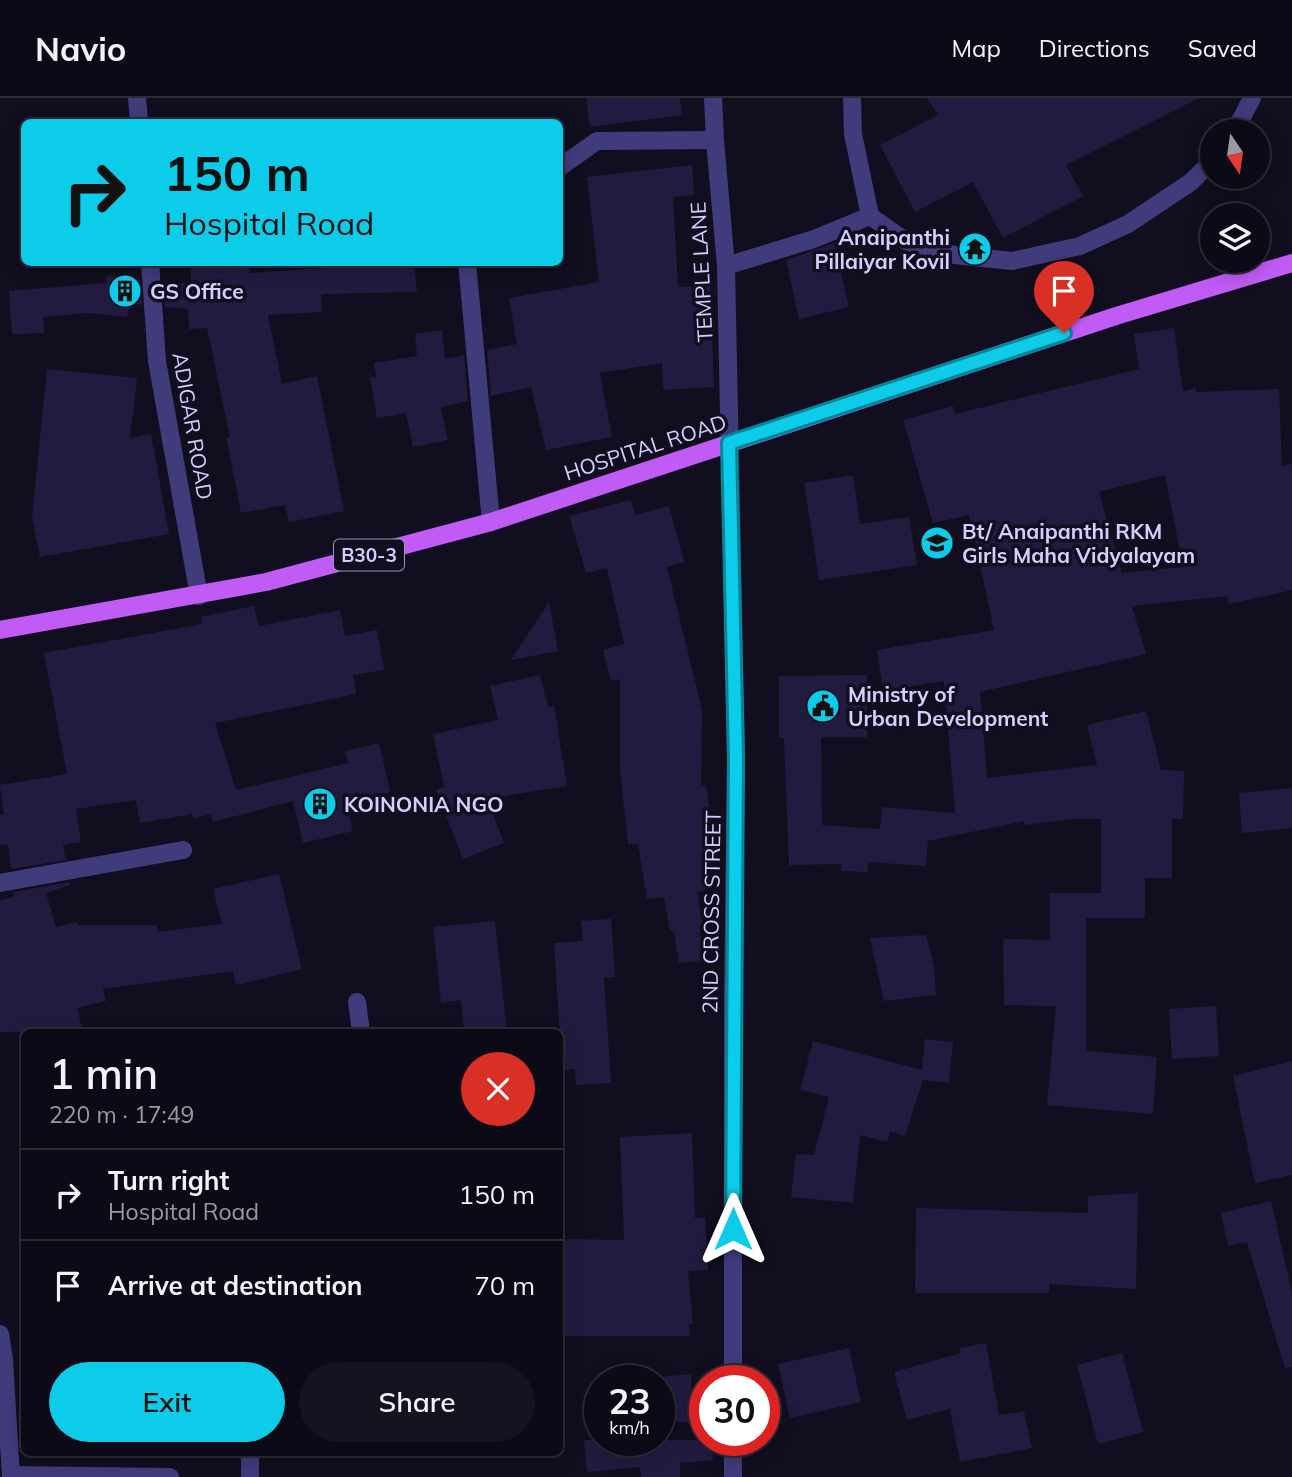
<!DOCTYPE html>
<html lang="en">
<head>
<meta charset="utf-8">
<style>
	:root { --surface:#0d0a17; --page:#161320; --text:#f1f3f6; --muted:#9a9aa1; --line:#2d2b36; --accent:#0dcce9 }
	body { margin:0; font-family:Mulish,sans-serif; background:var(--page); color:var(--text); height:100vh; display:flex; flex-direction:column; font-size:26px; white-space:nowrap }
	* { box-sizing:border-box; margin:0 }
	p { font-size:23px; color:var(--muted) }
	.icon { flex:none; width:38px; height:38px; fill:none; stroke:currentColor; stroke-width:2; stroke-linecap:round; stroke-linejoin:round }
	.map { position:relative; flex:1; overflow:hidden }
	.sheet { position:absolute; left:21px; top:931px; width:542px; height:427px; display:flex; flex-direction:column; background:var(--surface); border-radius:10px; box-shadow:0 4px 18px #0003,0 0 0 2px var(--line) }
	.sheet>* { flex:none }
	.banner { position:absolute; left:21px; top:21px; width:542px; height:147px; border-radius:10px; box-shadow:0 4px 18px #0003,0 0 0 2px var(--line); background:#0dcce9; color:#111; overflow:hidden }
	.needle { width:46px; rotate:167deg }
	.buttons { position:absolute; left:1200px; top:21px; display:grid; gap:14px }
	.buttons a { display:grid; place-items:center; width:70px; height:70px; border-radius:50%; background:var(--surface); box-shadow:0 4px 18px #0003,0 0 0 2px var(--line); font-size:35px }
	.speed { position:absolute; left:584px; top:1267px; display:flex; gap:14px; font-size:35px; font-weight:700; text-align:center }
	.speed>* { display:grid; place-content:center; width:91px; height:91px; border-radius:50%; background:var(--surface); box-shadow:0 4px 18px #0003,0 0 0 2px var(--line); line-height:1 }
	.speed small { font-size:18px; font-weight:400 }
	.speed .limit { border:10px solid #d22; background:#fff; color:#111 }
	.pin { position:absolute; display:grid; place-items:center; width:60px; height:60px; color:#fff; margin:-72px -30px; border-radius:50% 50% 50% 0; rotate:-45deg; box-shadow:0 0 7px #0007 }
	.pin .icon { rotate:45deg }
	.me { position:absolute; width:77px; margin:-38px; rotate:0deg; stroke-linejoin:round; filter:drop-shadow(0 0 5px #0008) }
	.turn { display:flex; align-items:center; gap:24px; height:147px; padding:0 28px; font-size:32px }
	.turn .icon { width:91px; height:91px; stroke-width:2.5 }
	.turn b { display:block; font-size:49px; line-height:60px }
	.round { display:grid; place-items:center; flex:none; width:74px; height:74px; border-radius:37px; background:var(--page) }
	.summary { display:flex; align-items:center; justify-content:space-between; height:119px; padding:0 28px }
	h1 { font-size:42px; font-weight:600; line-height:52px }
	.primary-button { display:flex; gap:14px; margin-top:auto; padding:14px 28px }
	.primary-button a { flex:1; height:80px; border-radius:42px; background:var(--accent); color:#111; font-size:28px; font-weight:600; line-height:80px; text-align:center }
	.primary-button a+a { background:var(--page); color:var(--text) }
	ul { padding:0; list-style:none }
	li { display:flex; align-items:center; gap:21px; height:91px; padding:0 28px; border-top:2px solid var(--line) }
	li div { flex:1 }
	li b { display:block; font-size:26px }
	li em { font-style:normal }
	header { display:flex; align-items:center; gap:42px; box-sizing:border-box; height:98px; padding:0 35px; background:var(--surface); border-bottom:2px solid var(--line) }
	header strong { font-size:33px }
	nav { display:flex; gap:38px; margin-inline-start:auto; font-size:24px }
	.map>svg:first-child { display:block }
</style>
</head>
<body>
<header>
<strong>Navio</strong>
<nav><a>Map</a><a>Directions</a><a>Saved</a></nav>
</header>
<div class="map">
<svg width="1292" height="1379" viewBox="0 0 1292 1379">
	<rect width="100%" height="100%" fill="#110e1f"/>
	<!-- building -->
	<g fill="#231b3f" fill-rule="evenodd">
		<path d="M586,0H680L682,17L590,29Z"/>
		<path d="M927,0H1199L1066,67L1083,98L1003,140L973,84L915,114L880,47L938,17Z"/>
		<path d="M692,67L694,97L673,99L678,189L710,188L714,289L663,292L662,265L600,275L612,339L546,352L531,289L491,298L487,252L517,246L509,200L599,184L587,79Z"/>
		<path d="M834,145L849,209L799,221L786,162Z"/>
		<path d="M191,164H249V175L323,170V164H414L417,194L321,196L322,214L268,217L282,286L317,278L344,413L289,424L285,407L241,415L226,339H230L207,230L189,231L188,211L165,209L163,183L191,186Z"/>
		<path d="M107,177L140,181L142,207L129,205L127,219L88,215L43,219L44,235L12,236L9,193L106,185Z"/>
		<path d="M1174,230L1183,293L1196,290V294L1279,291L1282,368L1292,366V492L1229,506L1227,498L1132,508L1146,556L980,594L987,680L1097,667L1087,627L1146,613L1161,672L1184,673L1183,721H1172V780H1145V820H1086V953L1157,959L1153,1016L1047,1007L1056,908L1004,907L1003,841L1050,842V795H1101V721H1073L1024,727V723L928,743L926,768L868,764L867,774L841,773L842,766L789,767L784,640H779V578L867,577V639H821L822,727L880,731L882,709L955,715L944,583L883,593L877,552L994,532L969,417L933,425L903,322L953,308L955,316L1139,271L1134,236ZM1165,377L1183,469L1122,475L1099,394Z"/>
		<path d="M442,232L445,261L464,257L468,303L441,309L448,342L413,349L406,315L377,320L370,280L376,279L374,265L417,258L415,236Z"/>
		<path d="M47,271L137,280L130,340L151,336L169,436L40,459L32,419Z"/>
		<path d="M853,377L860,426L909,419L917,467L819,482L804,385Z"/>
		<path d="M631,402L635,417L669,408L684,464L667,469L702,612L701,687H706L710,719L703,720L711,753L704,754L705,793L697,794L703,827L699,828L704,862L679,865L674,833H670L664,799L647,801L638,746H628L620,672V581L611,583L603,552L624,546L607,470L586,475L569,418Z"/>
		<path d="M549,504L558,553L511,562Z"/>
		<path d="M254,508L259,528L340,512L345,538L377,532L384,572L353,577L356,596L215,625L236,692L348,665L345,653L379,645L390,694L346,705L353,733L303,745L293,703L213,724L210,716L194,721L192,716L140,725L136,702L76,711L81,744L63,747L66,762L11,771L8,746L0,747V717H4L0,687L67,676L44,555L202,526L201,519Z"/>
		<path d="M540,577L548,609L554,608L567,688L487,701L504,745L463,761L436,692L444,689L433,636L498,622L490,588Z"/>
		<path d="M1292,690V730L1242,735L1239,695Z"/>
		<path d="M279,776L302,871L236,887L233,873L103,891L106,903L77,910L83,934H0V802L14,799V794L70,784V787L46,795L56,829L77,824V827H157L158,834L222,826L213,791Z"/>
		<path d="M611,821L615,879L604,880L611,985L576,987L575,971L562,972L554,845L583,843L581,823Z"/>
		<path d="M495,823L507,934H464L461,902L441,905L433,829Z"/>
		<path d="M926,837L934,868L936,897L884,903L870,840Z"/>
		<path d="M1216,908L1219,958L1172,961L1169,911Z"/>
		<path d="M925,941L953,944L949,985L923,982L905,1038L890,1033L887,1044L860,1037L853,1105L791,1099L796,1056L814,1057L829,999L800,992L813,943L922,972Z"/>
		<path d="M1292,963V1077L1255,1085L1233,978Z"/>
		<path d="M692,1035L695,1120H705L708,1172L688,1173L693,1226H689L690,1238H560V1141L624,1142L620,1039Z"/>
		<path d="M1138,1095L1136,1191L1049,1186V1195H915L916,1110L1088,1115V1098Z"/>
		<path d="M1271,1103L1292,1194V1269L1285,1270L1247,1144L1228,1148L1221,1115Z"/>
		<path d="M986,1245L999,1317L1024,1313L1032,1350L960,1364L950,1311L907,1322L894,1274L961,1255L960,1250Z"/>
		<path d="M849,1250L861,1304L790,1320L778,1266Z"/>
		<path d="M1122,1255L1143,1334L1098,1346L1077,1267Z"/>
		<path d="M691,1276L692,1324H660V1279Z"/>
		<path d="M584,1342H712L713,1362L680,1365V1379H641L640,1369L587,1374Z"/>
	</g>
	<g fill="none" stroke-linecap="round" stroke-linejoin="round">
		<!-- lane -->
		<g stroke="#403b7b" stroke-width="18">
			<path d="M852,0L853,36L870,118L907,144L954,157L1012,163L1080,148L1128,126L1191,84L1213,62"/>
			<path d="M1235,33L1252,0"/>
			<path d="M560,69L597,43L715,42"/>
			<path d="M467,164L491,424"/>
			<path d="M726,168L814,141L870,118"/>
			<path d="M0,785L183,752"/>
			<path d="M357,904L361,934"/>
			<path d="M250,1379V1354"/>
		</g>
		<!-- street -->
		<g stroke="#403b7b" stroke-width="18">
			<path d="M137,0L139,24"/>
			<path d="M713,0L715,42L726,168L736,660L733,900V1283"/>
			<path d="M150,164L157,263L199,498"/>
			<path d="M0,1236L4,1261L11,1379"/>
			<path d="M11,1377L170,1379"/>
			<path d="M733,1379V1342"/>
		</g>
		<!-- primary -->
		<path stroke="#c15bf6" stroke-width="18" d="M0,532L266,484L491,424L1116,218L1292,165"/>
	</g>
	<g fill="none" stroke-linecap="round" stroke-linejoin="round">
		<defs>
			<path id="route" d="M733,1131L736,660L729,345L1064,235"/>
		</defs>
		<!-- route casing -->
		<use href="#route" stroke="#088597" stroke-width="18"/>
		<!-- route -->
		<use href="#route" stroke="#0dcce9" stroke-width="12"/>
	</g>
	<!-- icons -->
	<defs>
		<symbol id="temple-disc" viewBox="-11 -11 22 22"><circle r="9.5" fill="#0dcce9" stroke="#110e1f"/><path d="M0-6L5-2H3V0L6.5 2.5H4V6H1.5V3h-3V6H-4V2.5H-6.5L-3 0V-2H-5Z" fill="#111"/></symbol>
		<symbol id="building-disc" viewBox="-11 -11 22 22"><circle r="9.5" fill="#0dcce9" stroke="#110e1f"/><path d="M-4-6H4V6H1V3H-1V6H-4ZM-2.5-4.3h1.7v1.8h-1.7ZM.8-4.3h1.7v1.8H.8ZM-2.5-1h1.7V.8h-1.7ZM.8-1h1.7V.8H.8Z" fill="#111"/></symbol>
		<symbol id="school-disc" viewBox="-11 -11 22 22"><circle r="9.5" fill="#0dcce9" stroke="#110e1f"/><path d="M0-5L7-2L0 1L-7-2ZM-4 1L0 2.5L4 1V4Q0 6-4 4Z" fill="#111"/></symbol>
		<symbol id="civic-disc" viewBox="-11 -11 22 22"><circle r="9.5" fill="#0dcce9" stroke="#110e1f"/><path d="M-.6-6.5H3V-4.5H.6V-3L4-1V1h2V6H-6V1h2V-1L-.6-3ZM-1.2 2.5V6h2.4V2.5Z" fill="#111"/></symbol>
	</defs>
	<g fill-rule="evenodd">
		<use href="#temple-disc" x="956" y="132" width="38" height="38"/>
		<use href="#building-disc" x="106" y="174" width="38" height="38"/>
		<use href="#school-disc" x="918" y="426" width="38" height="38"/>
		<use href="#civic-disc" x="804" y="589" width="38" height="38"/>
		<use href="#building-disc" x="301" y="687" width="38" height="38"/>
	</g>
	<g text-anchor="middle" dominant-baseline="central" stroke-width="7" stroke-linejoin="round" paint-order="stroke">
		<!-- shield labels -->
		<rect fill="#110e1f" stroke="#9a94ba" stroke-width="2" x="334" y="441.5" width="70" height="31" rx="5"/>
		<g font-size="19" font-weight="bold" fill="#d5cefc">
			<text x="369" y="457">B30-3</text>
		</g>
		<!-- poi labels -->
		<g font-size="21" font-weight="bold" fill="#d5cefc" stroke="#110e1f" text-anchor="start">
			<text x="950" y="139" text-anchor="end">Anaipanthi<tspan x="950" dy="24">Pillaiyar Kovil</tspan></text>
			<text x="150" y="193">GS Office</text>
			<text x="962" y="433">Bt/ Anaipanthi RKM<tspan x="962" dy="24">Girls Maha Vidyalayam</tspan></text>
			<text x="848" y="596">Ministry of<tspan x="848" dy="24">Urban Development</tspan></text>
			<text x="344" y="706">KOINONIA NGO</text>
		</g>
		<!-- street labels -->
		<g font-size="21" fill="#d5cefc" stroke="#110e1f">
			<text transform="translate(701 174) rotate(-93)">TEMPLE LANE</text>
			<text transform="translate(193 328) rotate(80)">ADIGAR ROAD</text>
			<text transform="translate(645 349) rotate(-18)">HOSPITAL ROAD</text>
			<text transform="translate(711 814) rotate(-89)">2ND CROSS STREET</text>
		</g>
	</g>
</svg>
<div class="buttons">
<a><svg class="needle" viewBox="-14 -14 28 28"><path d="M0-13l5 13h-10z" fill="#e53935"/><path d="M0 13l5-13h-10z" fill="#9a9aa1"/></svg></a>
<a><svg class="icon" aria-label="layers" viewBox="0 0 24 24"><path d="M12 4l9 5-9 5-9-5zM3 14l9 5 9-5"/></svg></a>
</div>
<div class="speed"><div>23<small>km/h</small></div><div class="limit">30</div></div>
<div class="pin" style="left:1064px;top:235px;background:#d93025"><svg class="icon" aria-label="arrive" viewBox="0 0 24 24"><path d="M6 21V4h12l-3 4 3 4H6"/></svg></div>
<svg class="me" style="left:733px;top:1131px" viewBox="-20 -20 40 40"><path d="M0-17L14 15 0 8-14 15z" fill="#0dcce9" stroke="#fff" stroke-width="4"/></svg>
<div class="banner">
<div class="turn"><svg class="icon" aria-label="right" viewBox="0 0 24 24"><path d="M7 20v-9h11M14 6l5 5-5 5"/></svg><div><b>150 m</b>Hospital Road</div></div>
</div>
<section class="sheet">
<div class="summary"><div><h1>1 min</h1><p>220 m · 17:49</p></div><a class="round" style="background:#d93025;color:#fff"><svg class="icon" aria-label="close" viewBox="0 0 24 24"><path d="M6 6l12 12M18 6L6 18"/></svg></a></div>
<ul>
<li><svg class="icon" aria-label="right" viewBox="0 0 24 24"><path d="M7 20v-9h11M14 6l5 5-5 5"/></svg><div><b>Turn right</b><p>Hospital Road</p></div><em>150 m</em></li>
<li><svg class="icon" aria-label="arrive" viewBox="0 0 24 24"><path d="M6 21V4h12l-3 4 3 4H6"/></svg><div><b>Arrive at destination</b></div><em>70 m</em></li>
</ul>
<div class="primary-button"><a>Exit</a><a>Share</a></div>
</section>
</div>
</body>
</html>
